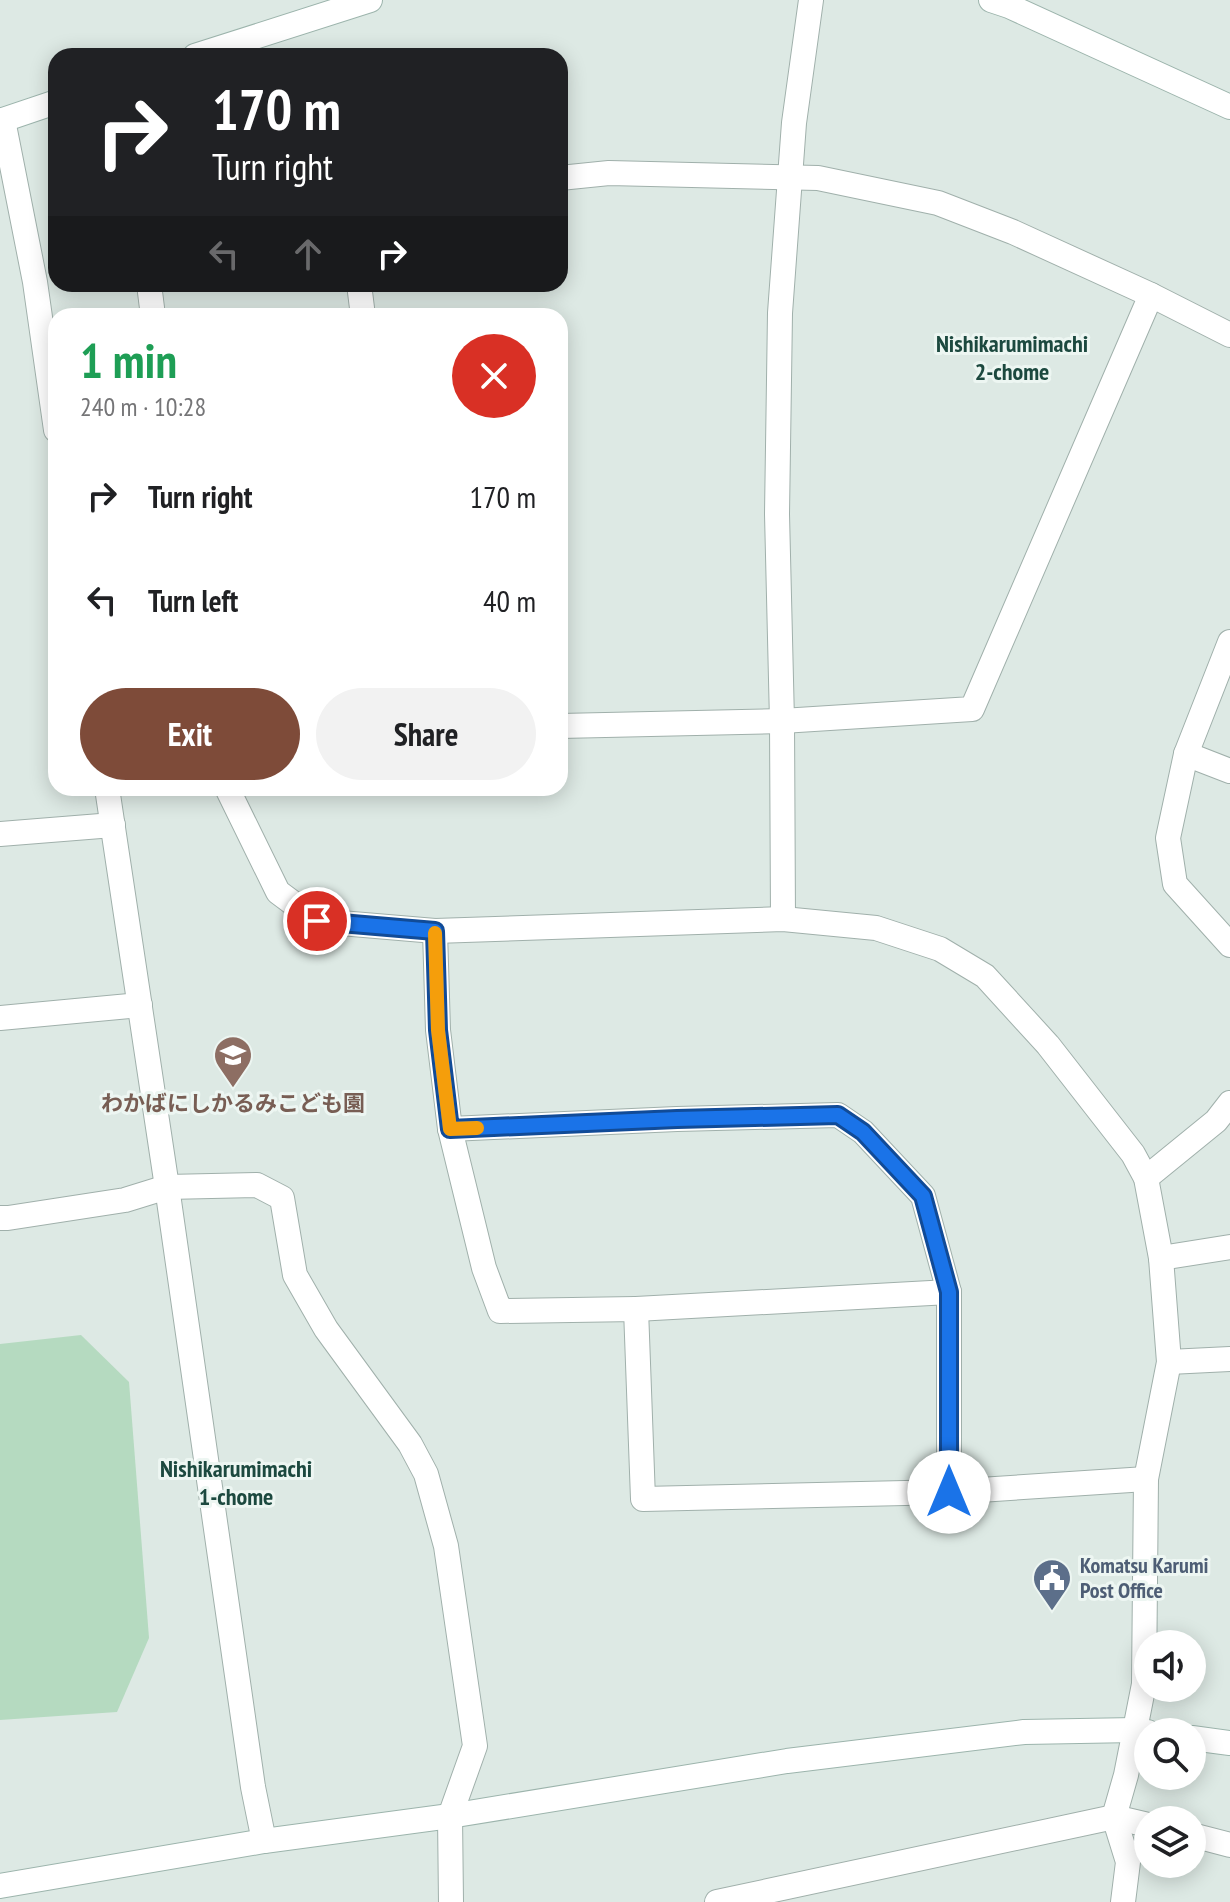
<!DOCTYPE html>
<html lang="en">
<head>
<meta charset="utf-8">
<style>
	:root { --surface:#fff; --page:#f2f2f2; --text:#202124; --muted:#757577; --accent:#7e4b39 }
	body { margin:0; font-family:"PT Sans Narrow","Noto Sans JP",sans-serif; background:var(--page); color:var(--text); height:100vh; display:flex; flex-direction:column; font-size:30px; white-space:nowrap }
	* { box-sizing:border-box; margin:0 }
	p { font-size:26px; color:var(--muted) }
	.icon { flex:none; width:44px; height:44px; fill:none; stroke:currentColor; stroke-width:2; stroke-linecap:round; stroke-linejoin:round }
	.map { position:relative; flex:1; overflow:hidden }
	.panel { position:absolute; left:48px; top:308px; width:520px; height:488px; display:flex; flex-direction:column; background:var(--surface); border-radius:24px; box-shadow:0 4px 20px #0003 }
	.panel>* { flex:none }
	.guide { position:absolute; left:48px; top:48px; width:520px; height:244px; border-radius:24px; box-shadow:0 4px 20px #0003; background:#202124; color:#fff; overflow:hidden }
	.tools { position:absolute; left:1134px; top:1630px; display:grid; gap:16px }
	.tools a { display:grid; place-items:center; width:72px; height:72px; border-radius:50%; background:var(--surface); box-shadow:0 4px 20px #0003; font-size:40px }
	.pin { position:absolute; display:grid; place-items:center; width:68px; height:68px; color:#fff; margin:-34px; border:4px solid #fff; border-radius:50%; box-shadow:0 2px 8px #0007 }
	.me { position:absolute; width:88px; margin:-44px; rotate:0deg; stroke-linejoin:round; filter:drop-shadow(0 0 6px #0008) }
	.turn { display:flex; align-items:center; gap:28px; height:168px; padding:0 32px; font-size:36px }
	.turn .icon { width:104px; height:104px; stroke-width:2.5 }
	.turn b { display:block; font-size:56px; line-height:68px }
	.lanes { display:flex; align-items:center; height:76px; padding:0 32px; background:#0003; justify-content:center; gap:40px; direction:ltr }
	.lanes .off { opacity:.35 }
	.round { display:grid; place-items:center; flex:none; width:84px; height:84px; border-radius:42px; background:var(--page) }
	.headline { display:flex; align-items:center; justify-content:space-between; height:136px; padding:0 32px }
	h1 { font-size:48px; font-weight:600; line-height:60px; color:#1e9e55 }
	.cta { display:flex; gap:16px; margin-top:auto; padding:16px 32px }
	.cta a { flex:1; height:92px; border-radius:48px; background:var(--accent); color:#fff; font-size:32px; font-weight:600; line-height:92px; text-align:center }
	.cta a+a { background:var(--page); color:var(--text) }
	ul { padding:0; list-style:none }
	li { display:flex; align-items:center; gap:24px; height:104px; padding:0 32px }
	li div { flex:1 }
	li b { display:block; font-size:30px }
	li em { font-style:normal }
	.map>svg:first-child { display:block }
</style>
</head>
<body>
<div class="map">
<svg width="1230" height="1902" viewBox="0 0 1230 1902">
	<rect width="100%" height="100%" fill="#dde9e4"/>
	<!-- green -->
	<path fill="#b5dac0" d="M81,1335L129,1382L149,1638L117,1712L0,1720V1344Z"/>
	<g fill="none" stroke-linecap="round" stroke-linejoin="round">
		<defs>
			<g id="street">
				<path d="M3,120L35,282L56,430"/>
				<path d="M560,178L609,173L818,178L938,203L1013,232L1151,295L1230,335"/>
				<path d="M149,284L153,316"/>
				<path d="M359,284L363,316"/>
				<path d="M1230,642L1186,754L1168,838L1175,884L1230,945"/>
				<path d="M560,726L782,721L972,709L1151,295"/>
				<path d="M1186,754L1230,771"/>
				<path d="M107,788L167,1187L253,1787L264,1841"/>
				<path d="M227,788L278,892L317,921L435,931L783,919L876,928L940,949L985,976L1048,1045L1133,1154L1146,1178L1161,1258L1169,1362L1146,1479L1144,1684L1126,1775L1114,1817L1128,1862L1123,1902"/>
				<path d="M0,834L113,825"/>
				<path d="M783,919L782,721L777,514L780,313L794,123L811,0"/>
				<path d="M435,931L438,1030L450,1129L484,1268L500,1311L636,1309L643,1499L949,1492L1146,1479"/>
				<path d="M0,1018L140,1005"/>
				<path d="M450,1129L677,1119L838,1115L863,1132L923,1196L949,1292V1492"/>
				<path d="M1146,1178L1216,1121L1230,1103"/>
				<path d="M0,1218H8L125,1200L167,1187L257,1185L282,1198L295,1275L326,1329L410,1444L426,1474L446,1546L475,1746L450,1816L451,1902"/>
				<path d="M1161,1258L1230,1247"/>
				<path d="M636,1309L949,1292"/>
				<path d="M1169,1362L1230,1359"/>
				<path d="M1192,1835L1230,1845"/>
				<path d="M717,1902L1114,1817L1148,1825"/>
			</g>
			<g id="secondary">
				<path d="M991,0L1009,6L1230,107"/>
				<path d="M195,56L370,0"/>
				<path d="M0,121L56,102"/>
				<path d="M1192,1738L1230,1743"/>
				<path d="M0,1886L264,1841L450,1816L787,1761L1024,1732L1135,1730L1148,1732"/>
			</g>
		</defs>
		<!-- street casing -->
		<use href="#street" stroke="#a0b0ab" stroke-width="26"/>
		<!-- secondary casing -->
		<use href="#secondary" stroke="#9cb4ac" stroke-width="26"/>
		<!-- street -->
		<use href="#street" stroke="#fff" stroke-width="24"/>
		<!-- secondary -->
		<use href="#secondary" stroke="#fff" stroke-width="24"/>
	</g>
	<g fill="none" stroke-linecap="round" stroke-linejoin="round">
		<defs>
			<path id="route" d="M317,921L435,931L438,1030L450,1129L677,1119L838,1115L863,1132L923,1196L949,1292V1492"/>
		</defs>
		<!-- route casing -->
		<use href="#route" stroke="#114b97" stroke-width="20"/>
		<!-- route -->
		<use href="#route" stroke="#1a73e8" stroke-width="14"/>
		<!-- slow -->
		<path stroke="#f59e0b" stroke-width="14" d="M435,933L438,1030L450,1129L477,1128"/>
	</g>
	<!-- icons -->
	<defs>
		<symbol id="school-pin" viewBox="-11 -11 22 30"><path d="M0 17L-7.5 6A9.5 9.5 0 1 1 7.5 6Z" fill="#8d6e63" stroke="#edf6f2"/><path d="M0-5L7-2L0 1L-7-2ZM-4 1L0 2.5L4 1V4Q0 6-4 4Z" fill="#fff"/></symbol>
		<symbol id="civic-pin" viewBox="-11 -11 22 30"><path d="M0 17L-7.5 6A9.5 9.5 0 1 1 7.5 6Z" fill="#5c6f8a" stroke="#edf6f2"/><path d="M-.6-6.5H3V-4.5H.6V-3L4-1V1h2V6H-6V1h2V-1L-.6-3ZM-1.2 2.5V6h2.4V2.5Z" fill="#fff"/></symbol>
	</defs>
	<g fill-rule="evenodd">
		<use href="#school-pin" x="211" y="1033" width="44" height="60"/>
		<use href="#civic-pin" x="1030" y="1556" width="44" height="60"/>
	</g>
	<g text-anchor="middle" dominant-baseline="central" stroke-width="6" stroke-linejoin="round" paint-order="stroke">
		<!-- education labels -->
		<g font-size="22" font-weight="bold" fill="#785e54" stroke="#edf6f2">
			<text x="233" y="1103">わかばにしかるみこども園</text>
		</g>
		<!-- service labels -->
		<g font-size="22" font-weight="bold" fill="#4e5e75" stroke="#edf6f2" text-anchor="start">
			<text x="1080" y="1565">Komatsu Karumi<tspan x="1080" dy="25">Post Office</tspan></text>
		</g>
		<!-- neighbourhood labels -->
		<g font-size="24" font-weight="bold" fill="#1c493f" stroke="#edf6f2">
			<text x="1012" y="343">Nishikarumimachi<tspan x="1012" dy="28">2-chome</tspan></text>
			<text x="236" y="1468">Nishikarumimachi<tspan x="236" dy="28">1-chome</tspan></text>
		</g>
	</g>
</svg>
<div class="tools">
<a><svg class="icon" aria-label="sound" viewBox="0 0 24 24"><path d="M4 9h4l5-4v14l-5-4H4zM17 9q2 3 0 6"/></svg></a>
<a><svg class="icon" aria-label="search" viewBox="0 0 24 24"><circle cx="10" cy="10" r="6"/><path d="M15 15l6 6"/></svg></a>
<a><svg class="icon" aria-label="layers" viewBox="0 0 24 24"><path d="M12 4l9 5-9 5-9-5zM3 14l9 5 9-5"/></svg></a>
</div>
<div class="pin" style="left:317px;top:921px;background:#d93025"><svg class="icon" aria-label="arrive" viewBox="0 0 24 24"><path d="M6 21V4h12l-3 4 3 4H6"/></svg></div>
<svg class="me" style="left:949px;top:1492px" viewBox="-20 -20 40 40"><circle r="19" fill="#fff"/><path d="M0-13L10 11 0 6-10 11z" fill="#1a73e8"/></svg>
<div class="guide">
<div class="turn"><svg class="icon" aria-label="right" viewBox="0 0 24 24"><path d="M7 20v-9h11M14 6l5 5-5 5"/></svg><div><b>170 m</b>Turn right</div></div>
<div class="lanes"><svg class="icon off" aria-label="left" viewBox="0 0 24 24"><path d="M17 20v-9H6M10 6l-5 5 5 5"/></svg><svg class="icon off" aria-label="ahead" viewBox="0 0 24 24"><path d="M12 20V5M6 11l6-6 6 6"/></svg><svg class="icon" aria-label="right" viewBox="0 0 24 24"><path d="M7 20v-9h11M14 6l5 5-5 5"/></svg></div>
</div>
<section class="panel">
<div class="headline"><div><h1>1 min</h1><p>240 m · 10:28</p></div><a class="round" style="background:#d93025;color:#fff"><svg class="icon" aria-label="close" viewBox="0 0 24 24"><path d="M6 6l12 12M18 6L6 18"/></svg></a></div>
<ul>
<li><svg class="icon" aria-label="right" viewBox="0 0 24 24"><path d="M7 20v-9h11M14 6l5 5-5 5"/></svg><div><b>Turn right</b></div><em>170 m</em></li>
<li><svg class="icon" aria-label="left" viewBox="0 0 24 24"><path d="M17 20v-9H6M10 6l-5 5 5 5"/></svg><div><b>Turn left</b></div><em>40 m</em></li>
</ul>
<div class="cta"><a>Exit</a><a>Share</a></div>
</section>
</div>
</body>
</html>
